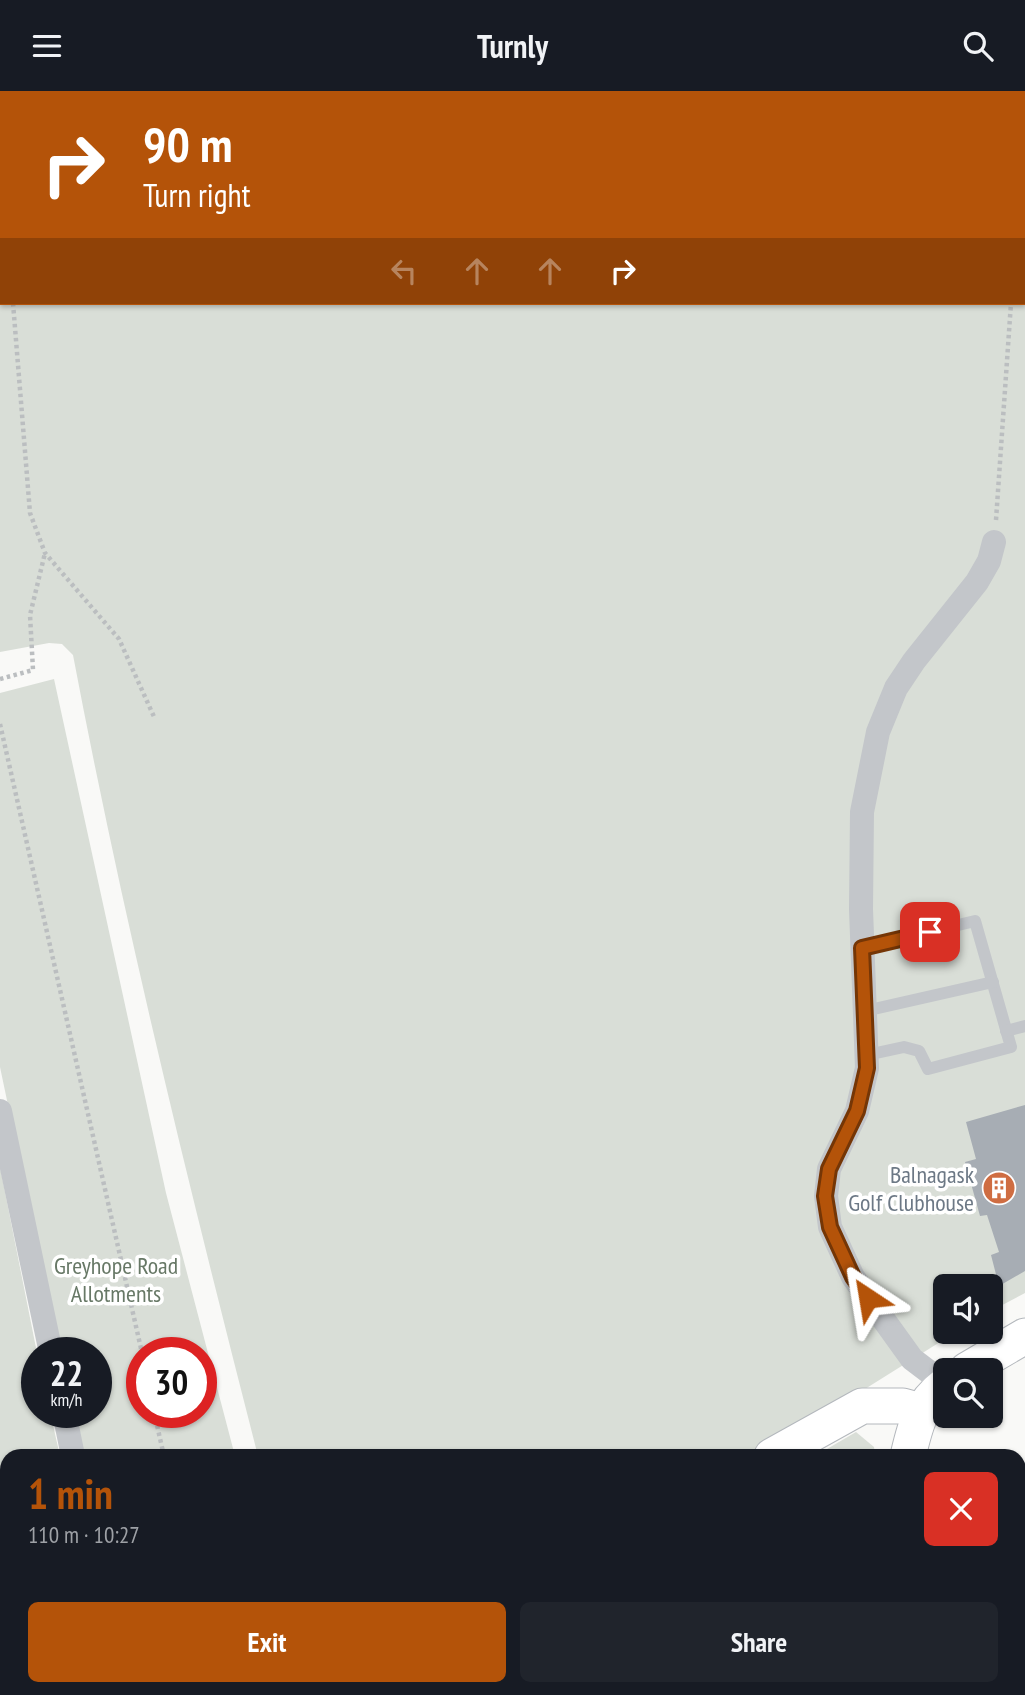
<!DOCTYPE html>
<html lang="en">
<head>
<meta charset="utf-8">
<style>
	:root { --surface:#171b24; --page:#20242c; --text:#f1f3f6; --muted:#9ea1a6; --accent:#b45309 }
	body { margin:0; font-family:"PT Sans Narrow",sans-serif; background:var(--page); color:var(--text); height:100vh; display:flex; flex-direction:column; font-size:26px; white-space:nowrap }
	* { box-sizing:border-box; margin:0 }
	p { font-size:23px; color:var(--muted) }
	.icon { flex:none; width:38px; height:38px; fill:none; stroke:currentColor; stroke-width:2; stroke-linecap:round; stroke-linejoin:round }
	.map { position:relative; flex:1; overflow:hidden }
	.side { position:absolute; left:0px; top:1358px; width:1026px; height:247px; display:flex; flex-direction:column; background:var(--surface); border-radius:21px 21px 0 0; box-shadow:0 2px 5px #0004 }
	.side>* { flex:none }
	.guide { position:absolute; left:0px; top:0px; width:1026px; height:214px; box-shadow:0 2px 5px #0004; background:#b45309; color:#fff; overflow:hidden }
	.fabs { position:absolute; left:933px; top:1183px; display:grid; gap:14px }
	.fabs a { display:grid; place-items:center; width:70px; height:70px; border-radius:10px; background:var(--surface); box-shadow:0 2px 5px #0004; font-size:35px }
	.speed { position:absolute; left:21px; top:1246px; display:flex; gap:14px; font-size:35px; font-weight:700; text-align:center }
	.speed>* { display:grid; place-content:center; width:91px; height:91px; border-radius:50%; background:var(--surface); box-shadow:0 2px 5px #0004; line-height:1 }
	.speed small { font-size:18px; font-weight:400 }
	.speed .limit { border:10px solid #d22; background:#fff; color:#111 }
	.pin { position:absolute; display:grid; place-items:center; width:60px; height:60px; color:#fff; margin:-30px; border-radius:14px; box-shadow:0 4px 10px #0006 }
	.me { position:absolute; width:77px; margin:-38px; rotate:327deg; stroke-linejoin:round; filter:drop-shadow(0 0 5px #0008) }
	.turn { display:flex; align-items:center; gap:24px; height:147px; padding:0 28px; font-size:32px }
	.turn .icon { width:91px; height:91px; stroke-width:2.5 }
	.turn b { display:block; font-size:49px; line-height:60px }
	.lanes { display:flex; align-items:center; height:66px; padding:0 28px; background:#0003; justify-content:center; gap:35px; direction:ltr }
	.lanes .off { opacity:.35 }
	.round { display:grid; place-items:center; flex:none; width:74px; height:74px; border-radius:10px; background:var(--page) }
	.head { display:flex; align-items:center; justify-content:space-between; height:119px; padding:0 28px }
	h1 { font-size:42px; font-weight:800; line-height:52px; color:var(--accent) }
	.cta { display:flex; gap:14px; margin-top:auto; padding:14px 28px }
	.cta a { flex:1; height:80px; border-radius:10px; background:var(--accent); color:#fff; font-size:28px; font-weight:800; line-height:80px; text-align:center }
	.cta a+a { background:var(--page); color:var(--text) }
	header { display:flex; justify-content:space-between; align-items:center; height:91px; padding:0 28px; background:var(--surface); font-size:32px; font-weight:800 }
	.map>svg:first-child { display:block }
</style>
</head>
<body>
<header><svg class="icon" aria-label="menu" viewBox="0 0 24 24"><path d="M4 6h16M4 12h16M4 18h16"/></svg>Turnly<svg class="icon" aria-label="search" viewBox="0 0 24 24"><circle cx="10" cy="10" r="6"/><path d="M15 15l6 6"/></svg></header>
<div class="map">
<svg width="1025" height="1604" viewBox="0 0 1025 1604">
	<rect width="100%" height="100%" fill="#f9f9f7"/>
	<!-- green -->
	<g fill="#d9ded7" fill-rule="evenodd">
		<path d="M0,0H1025V1202L991,1220L990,1195H945V1241H956L849,1308L744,1365H258C190,1100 124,833 73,564L62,553L49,552L0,561ZM2,2H1024V212H2Z"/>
		<path d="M54,588L166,1102L235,1365H82L73,1321H96V1262H60L0,976V602ZM142,1262H201V1321H142Z"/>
		<path d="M0,1076L37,1262V1321H50L60,1365H7V1598H108L109,1604H0Z"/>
		<path d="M856,1341L874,1356L875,1365H815Z"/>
		<path d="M131,1598H273L242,1604H133Z"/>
		<path d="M757,1598H816L812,1604H750Z"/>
	</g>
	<!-- building -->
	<g fill="#a7adb4">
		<path d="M1025,1014V1180L999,1195L991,1164L999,1161L987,1124L980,1125L965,1071L976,1068L966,1031Z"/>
		<path d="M1025,1382V1423L1018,1425V1384Z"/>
		<rect x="926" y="1598" width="45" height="6"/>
	</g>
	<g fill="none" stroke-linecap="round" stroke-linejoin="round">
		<defs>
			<g id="secondary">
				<path d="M967,1279L1025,1245"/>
				<path d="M772,1365L862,1315H903L921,1320"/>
				<path d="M908,1365C915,1335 920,1313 945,1294"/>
				<path d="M879,1598L880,1604"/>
				<path d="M357,1604L368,1598"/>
			</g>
		</defs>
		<!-- secondary casing -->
		<use href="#secondary" stroke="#b4b8bd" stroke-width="37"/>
		<!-- path -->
		<g stroke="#bbbec0" stroke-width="4.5" stroke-dasharray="3.5 3.5" stroke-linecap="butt">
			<path d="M3,0V2"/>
			<path d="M1024,19L1025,1"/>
			<path d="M13,212L30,422L45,462L119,548L155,628"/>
			<path d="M996,429L1011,212"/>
			<path d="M0,588L33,579L30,524L45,462"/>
			<path d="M0,633L142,1262"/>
			<path d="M154,1321L164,1365"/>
			<path d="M217,1598L218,1601"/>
			<path d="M686,1598L687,1604"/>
			<path d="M713,1604L722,1598"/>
			<path d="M740,1604L751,1598"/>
			<path d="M819,1604L821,1598"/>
		</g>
		<!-- lane -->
		<g stroke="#c3c6ca" stroke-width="12">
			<path d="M862,857L975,830L1011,956L928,978L919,960L904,956L867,964"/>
			<path d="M865,920L993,891"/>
			<path d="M1006,940L1025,935"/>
			<path d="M656,1598L657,1604"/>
		</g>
		<!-- street -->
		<g stroke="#c3c6ca" stroke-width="24">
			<path d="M0,1020L51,1262"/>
			<path d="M945,1293L912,1268L853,1186L830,1136L826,1105L829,1078L857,1020L867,977L861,818L862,721L878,641L896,597L914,570L977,491L989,470L994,451"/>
			<path d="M64,1321L73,1365"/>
			<path d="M119,1598L120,1604"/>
			<path d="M454,1604V1598"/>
		</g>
		<!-- secondary -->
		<use href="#secondary" stroke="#fff" stroke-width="35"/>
	</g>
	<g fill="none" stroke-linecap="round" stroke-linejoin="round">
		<defs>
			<path id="route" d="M868,1207L853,1186L830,1136L825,1105L829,1078L857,1020L867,977L862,857L930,841"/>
		</defs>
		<!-- route casing -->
		<use href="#route" stroke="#753606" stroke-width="18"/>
		<!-- route -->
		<use href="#route" stroke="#b45309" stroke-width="12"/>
	</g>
	<!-- icons -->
	<defs>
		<symbol id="building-disc" viewBox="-11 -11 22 22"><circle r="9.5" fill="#cf6d42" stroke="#fff"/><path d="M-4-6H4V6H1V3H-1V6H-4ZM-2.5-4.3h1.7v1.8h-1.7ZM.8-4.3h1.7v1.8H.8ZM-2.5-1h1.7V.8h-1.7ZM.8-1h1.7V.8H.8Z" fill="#fff"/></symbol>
	</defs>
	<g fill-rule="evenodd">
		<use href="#building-disc" x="980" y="1078" width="38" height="38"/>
	</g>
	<g text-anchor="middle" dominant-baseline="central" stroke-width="7" stroke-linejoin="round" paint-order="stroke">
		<!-- poi labels -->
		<g font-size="24" fill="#6c7885" stroke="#fff" text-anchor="end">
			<text x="974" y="1083">Balnagask<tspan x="974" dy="28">Golf Clubhouse</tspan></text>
		</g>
		<!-- park labels -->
		<g font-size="24" fill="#677866" stroke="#fff">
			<text x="116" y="1174">Greyhope Road<tspan x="116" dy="28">Allotments</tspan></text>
		</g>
	</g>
</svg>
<div class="fabs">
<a><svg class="icon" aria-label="sound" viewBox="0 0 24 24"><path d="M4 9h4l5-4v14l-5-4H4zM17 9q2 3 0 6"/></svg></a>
<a><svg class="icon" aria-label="search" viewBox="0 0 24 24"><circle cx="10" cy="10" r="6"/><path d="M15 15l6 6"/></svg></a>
</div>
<div class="speed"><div>22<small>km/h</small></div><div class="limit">30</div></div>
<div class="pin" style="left:930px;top:841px;background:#d93025"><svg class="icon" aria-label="arrive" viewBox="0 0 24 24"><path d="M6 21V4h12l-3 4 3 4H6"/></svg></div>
<svg class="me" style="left:868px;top:1207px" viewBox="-20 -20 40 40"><path d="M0-17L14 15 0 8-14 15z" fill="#b45309" stroke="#fff" stroke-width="4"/></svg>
<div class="guide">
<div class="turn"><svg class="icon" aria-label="right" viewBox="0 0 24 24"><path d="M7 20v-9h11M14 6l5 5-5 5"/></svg><div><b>90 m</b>Turn right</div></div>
<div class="lanes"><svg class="icon off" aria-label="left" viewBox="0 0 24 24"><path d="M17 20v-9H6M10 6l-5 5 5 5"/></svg><svg class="icon off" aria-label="ahead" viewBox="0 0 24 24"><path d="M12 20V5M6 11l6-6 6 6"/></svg><svg class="icon off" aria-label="ahead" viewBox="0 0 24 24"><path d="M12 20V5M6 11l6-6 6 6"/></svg><svg class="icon" aria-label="right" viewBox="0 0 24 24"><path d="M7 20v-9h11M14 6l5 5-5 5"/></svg></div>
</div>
<section class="side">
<div class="head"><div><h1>1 min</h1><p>110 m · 10:27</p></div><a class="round" style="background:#d93025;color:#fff"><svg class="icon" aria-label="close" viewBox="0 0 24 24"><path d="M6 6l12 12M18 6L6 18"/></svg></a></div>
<div class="cta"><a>Exit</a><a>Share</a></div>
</section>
</div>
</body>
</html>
